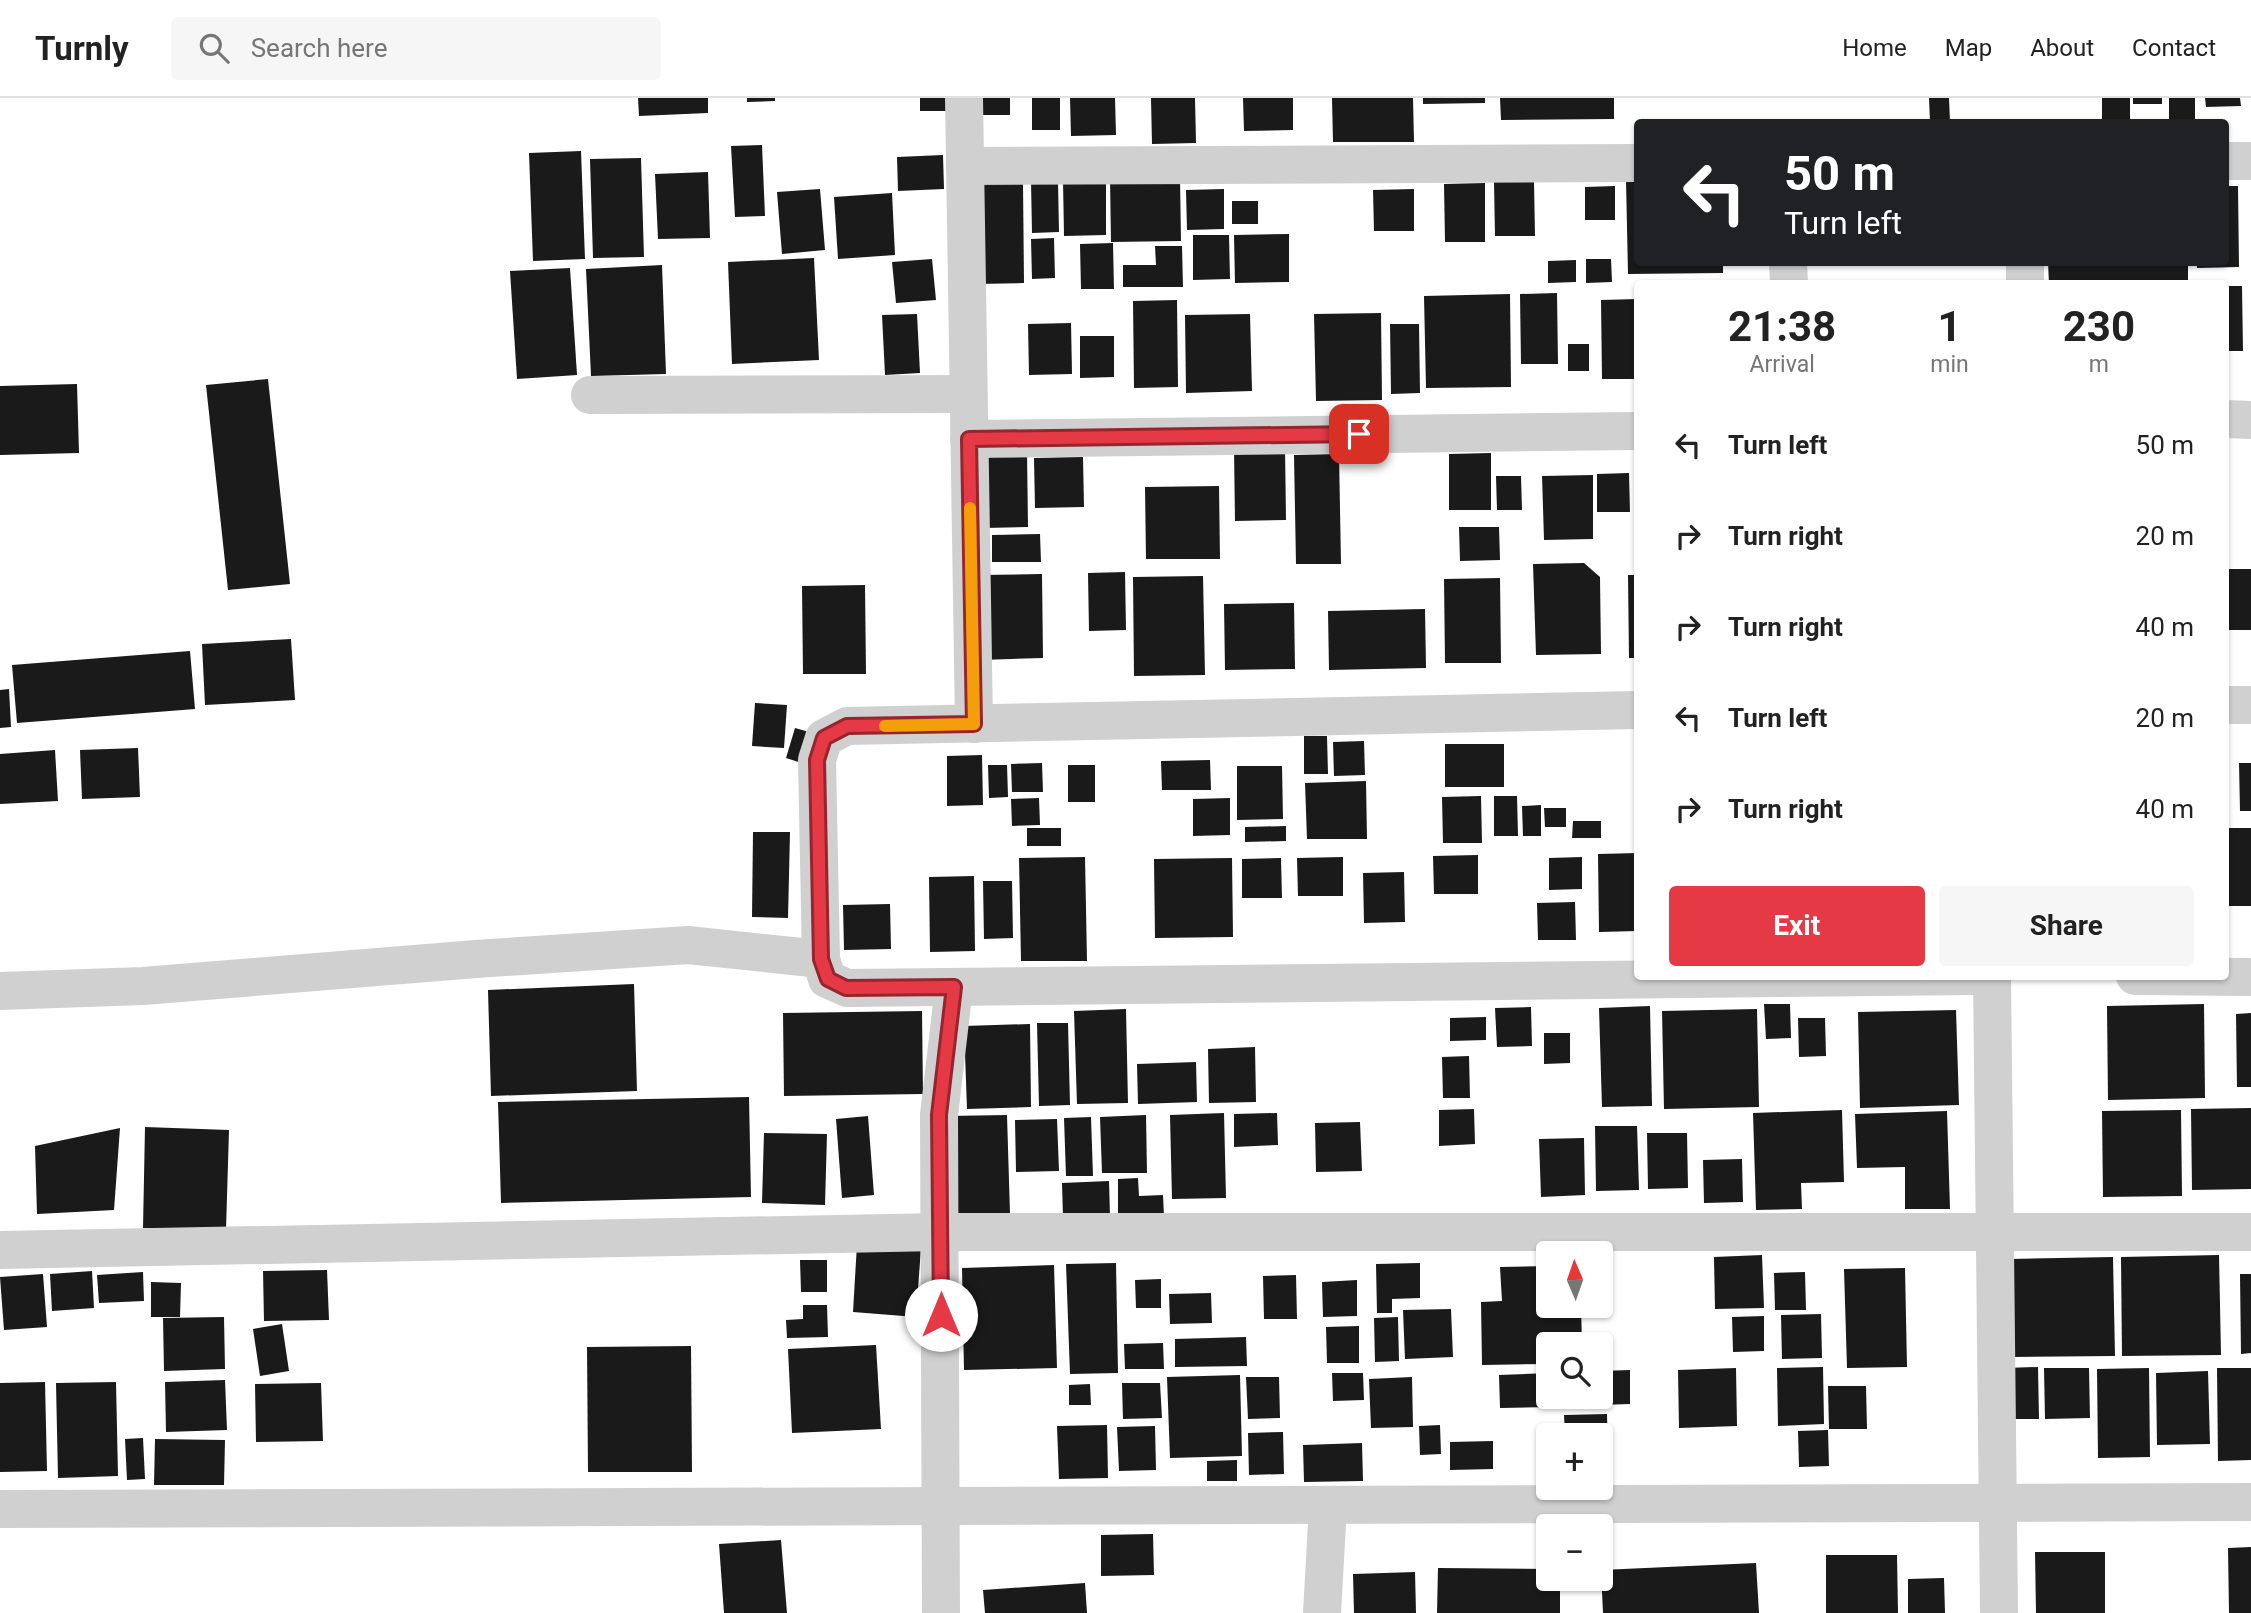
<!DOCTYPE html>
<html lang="en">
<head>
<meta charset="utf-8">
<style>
	:root { --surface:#fff; --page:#f6f6f6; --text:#222; --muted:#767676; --line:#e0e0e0; --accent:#e63946 }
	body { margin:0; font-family:Roboto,sans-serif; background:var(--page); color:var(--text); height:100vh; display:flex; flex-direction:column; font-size:26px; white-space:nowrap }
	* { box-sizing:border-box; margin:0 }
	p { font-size:23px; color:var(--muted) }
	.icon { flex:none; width:38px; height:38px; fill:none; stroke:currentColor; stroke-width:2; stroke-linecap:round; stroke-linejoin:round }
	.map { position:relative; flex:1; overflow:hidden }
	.side { position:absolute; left:1634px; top:182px; width:595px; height:700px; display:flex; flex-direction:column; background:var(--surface); border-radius:7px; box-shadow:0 2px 5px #0004 }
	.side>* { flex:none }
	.hud { position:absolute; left:1634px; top:21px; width:595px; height:147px; border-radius:7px; box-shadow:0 2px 5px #0004; background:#202124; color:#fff; overflow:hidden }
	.needle { width:46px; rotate:358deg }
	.buttons { position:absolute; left:1536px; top:1143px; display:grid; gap:14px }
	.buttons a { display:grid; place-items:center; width:77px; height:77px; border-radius:7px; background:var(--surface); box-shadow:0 2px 5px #0004; font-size:35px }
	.pin { position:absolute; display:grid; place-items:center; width:60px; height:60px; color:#fff; margin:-30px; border-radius:14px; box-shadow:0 4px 10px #0006 }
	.me { position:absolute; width:77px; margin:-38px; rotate:0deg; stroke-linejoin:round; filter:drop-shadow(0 0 5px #0008) }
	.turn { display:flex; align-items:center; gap:24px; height:147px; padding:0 35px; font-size:32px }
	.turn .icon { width:91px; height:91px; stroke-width:2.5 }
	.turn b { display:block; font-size:49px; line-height:60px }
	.eta { display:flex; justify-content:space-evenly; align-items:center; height:119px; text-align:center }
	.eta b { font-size:42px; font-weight:700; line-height:49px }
	.primary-button { display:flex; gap:14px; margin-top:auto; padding:14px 35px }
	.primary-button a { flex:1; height:80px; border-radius:7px; background:var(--accent); color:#fff; font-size:28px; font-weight:700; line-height:80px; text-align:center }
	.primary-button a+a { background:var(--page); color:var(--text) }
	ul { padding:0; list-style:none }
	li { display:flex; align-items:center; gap:21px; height:91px; padding:0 35px }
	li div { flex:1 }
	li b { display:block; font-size:26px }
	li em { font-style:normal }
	header { display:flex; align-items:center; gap:42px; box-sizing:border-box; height:98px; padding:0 35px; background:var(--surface); border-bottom:2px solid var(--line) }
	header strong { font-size:33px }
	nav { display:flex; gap:38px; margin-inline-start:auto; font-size:24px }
	.search { width:490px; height:63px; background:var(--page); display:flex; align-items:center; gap:18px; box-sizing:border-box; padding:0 24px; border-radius:7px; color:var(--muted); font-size:26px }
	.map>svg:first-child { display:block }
</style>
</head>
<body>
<header>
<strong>Turnly</strong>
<div class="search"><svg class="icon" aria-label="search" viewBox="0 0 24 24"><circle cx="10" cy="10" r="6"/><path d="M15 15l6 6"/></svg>Search here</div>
<nav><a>Home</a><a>Map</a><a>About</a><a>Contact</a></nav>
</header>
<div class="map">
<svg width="2251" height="1515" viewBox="0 0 2251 1515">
	<rect width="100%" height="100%" fill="#fff"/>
	<!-- building -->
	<g fill="#1a1a1a">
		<path d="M638,0H708V15L639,18Z"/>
		<path d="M747,0H775V3L747,4Z"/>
		<rect x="920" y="0" width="28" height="13"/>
		<rect x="975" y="0" width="35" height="17"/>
		<rect x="1032" y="0" width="28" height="32"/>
		<path d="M1070,0H1115L1116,37L1071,38Z"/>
		<path d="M1151,0H1195L1196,45L1152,46Z"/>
		<path d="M1243,0H1293V32L1244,33Z"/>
		<path d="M1332,0H1413L1414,44H1333Z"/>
		<path d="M1423,0H1485V5L1423,6Z"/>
		<path d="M1500,0H1614V21L1501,22Z"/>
		<path d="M1929,0H1949L1950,24H1930Z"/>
		<rect x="2102" y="0" width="28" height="22"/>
		<rect x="2133" y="0" width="29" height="6"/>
		<rect x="2169" y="0" width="26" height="21"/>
		<path d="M2205,0H2240L2241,8L2206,9Z"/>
		<path d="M762,47L765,118L735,119L731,48Z"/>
		<path d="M581,53L585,161L533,163L529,55Z"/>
		<path d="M943,57L944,91L898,93L897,59Z"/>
		<path d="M641,60L644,159L593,160L590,61Z"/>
		<path d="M708,74L710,140L658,141L655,76Z"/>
		<path d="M1180,80L1181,143L1111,144L1110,81Z"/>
		<path d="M1106,81V137L1064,138L1063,82Z"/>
		<path d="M1626,82H1638V164H1723V175L1628,176Z"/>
		<path d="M1031,83H1058L1059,134L1032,135Z"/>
		<path d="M1023,84L1024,185L976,186L974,85Z"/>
		<path d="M1494,84H1534L1535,138H1495Z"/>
		<path d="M1485,85V144H1445L1444,86Z"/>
		<path d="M1615,88V122H1585V89Z"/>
		<path d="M2226,88H2238L2239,169L2197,170V164H2226Z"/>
		<path d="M820,91L825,152L782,156L777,94Z"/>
		<path d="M1224,91V131L1187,132L1186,92Z"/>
		<path d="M1414,91V133H1374L1373,92Z"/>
		<path d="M892,95L895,157L838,161L834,99Z"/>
		<rect x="1232" y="103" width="26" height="23"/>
		<path d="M1289,136V184L1235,185L1234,137Z"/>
		<path d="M1193,137H1229L1230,181L1193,182Z"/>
		<path d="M1054,140L1055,180L1032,181L1031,141Z"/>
		<path d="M1113,145L1114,191H1081L1080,146Z"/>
		<path d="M1155,148H1182L1183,189H1123V167H1156Z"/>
		<path d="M814,160L819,262L732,266L728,164Z"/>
		<path d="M932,161L936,202L896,205L892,164Z"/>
		<path d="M1586,161H1611L1612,184L1586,185Z"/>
		<path d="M1576,162V184L1548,185V163Z"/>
		<path d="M2048,164H2188V184L2049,186Z"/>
		<path d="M662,167L666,276L591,278L586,171Z"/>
		<path d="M570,170L577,277L517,281L510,173Z"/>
		<path d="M2226,188H2242L2243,253H2226Z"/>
		<path d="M1557,195L1558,266H1521L1520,196Z"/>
		<path d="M1510,196L1511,289L1426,290L1424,198Z"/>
		<path d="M1638,201V281H1602L1601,202Z"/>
		<path d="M1177,202L1178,289L1134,290L1133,203Z"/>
		<path d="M1381,215L1382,302L1316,303L1314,216Z"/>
		<path d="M917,216L920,275L885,277L882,217Z"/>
		<path d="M1250,216L1252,293L1186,295L1185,217Z"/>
		<path d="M1071,225L1072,276L1029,277L1028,226Z"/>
		<path d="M1390,226H1419L1420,295L1391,296Z"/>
		<path d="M1080,238H1114V279L1080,280Z"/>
		<rect x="1568" y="246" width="21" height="27"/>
		<path d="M268,281L290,486L228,492L206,287Z"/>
		<path d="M77,286L79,355L0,357V288Z"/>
		<path d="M1285,349L1286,422L1235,423L1234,350Z"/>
		<path d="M1027,353L1028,429L984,430L983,354Z"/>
		<path d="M1491,355V412H1449V356Z"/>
		<path d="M1339,356L1341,466H1296L1294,357Z"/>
		<path d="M1083,359L1084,409L1035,410L1034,360Z"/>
		<path d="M1629,375L1630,414H1597V376Z"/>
		<path d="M1593,377V441L1544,442L1542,378Z"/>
		<path d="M1496,378H1521L1522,412H1497Z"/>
		<path d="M1219,388L1220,461H1146L1145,389Z"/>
		<path d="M1459,429H1499L1500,462L1460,463Z"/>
		<path d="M1040,436L1041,464H992V437Z"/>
		<path d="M1584,465L1600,479L1601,556L1536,557L1533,466Z"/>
		<rect x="2226" y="471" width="25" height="61"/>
		<path d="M1125,474L1126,532L1089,533L1088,475Z"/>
		<path d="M1042,476L1043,560L981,562L979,477Z"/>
		<path d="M1628,477H1638V560H1629Z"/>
		<path d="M1203,478L1205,577L1134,578L1133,479Z"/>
		<path d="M1500,480L1501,565H1445L1444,481Z"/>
		<path d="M865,487L866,576H803L802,488Z"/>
		<path d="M1294,505L1295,571L1225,572L1224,506Z"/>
		<path d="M1425,511L1426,570L1329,572L1328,513Z"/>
		<path d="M291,541L295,602L205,607L202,546Z"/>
		<path d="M190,553L195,611L17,625L12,567Z"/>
		<path d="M9,591L11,629L0,630V592Z"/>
		<path d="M755,605L787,607L784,650L752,648Z"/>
		<path d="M795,630L820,637L811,668L786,660Z"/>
		<path d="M1304,638H1327L1328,676H1304Z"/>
		<path d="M1364,643L1365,677L1334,678L1333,644Z"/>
		<rect x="1445" y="646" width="59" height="43"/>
		<path d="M138,650L140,699L82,701L80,652Z"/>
		<path d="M55,652L58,703L0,706V656Z"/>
		<path d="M982,657L983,707L947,708V658Z"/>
		<path d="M1210,662L1211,692H1162L1161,663Z"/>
		<path d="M1042,665L1043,694H1012L1011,666Z"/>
		<path d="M2239,665H2251V713H2240Z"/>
		<path d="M988,667H1007L1008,699L989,700Z"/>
		<rect x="1068" y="667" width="27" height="37"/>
		<path d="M1237,668H1282L1283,721L1237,722Z"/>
		<path d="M1366,683L1367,741H1307L1305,685Z"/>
		<path d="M1481,698L1482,745H1443L1442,699Z"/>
		<path d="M1494,698H1517L1518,738H1494Z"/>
		<path d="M1039,700L1040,727L1012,728L1011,701Z"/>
		<path d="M1230,700V737L1193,738V701Z"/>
		<path d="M1541,707V738H1523L1522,708Z"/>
		<path d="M1544,710H1566V729H1545Z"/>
		<path d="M1573,723H1601V740H1572Z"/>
		<path d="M1286,728V743L1245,744V729Z"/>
		<rect x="1027" y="730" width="34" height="18"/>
		<rect x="2226" y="730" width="25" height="78"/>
		<path d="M753,734H790L788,820L752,819Z"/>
		<path d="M1638,755V833L1599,834L1598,756Z"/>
		<path d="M1478,757V796H1434L1433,758Z"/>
		<path d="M1085,759L1087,863H1021L1019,760Z"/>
		<path d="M1343,759V798H1298L1297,760Z"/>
		<path d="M1582,759V791L1549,792V760Z"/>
		<path d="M1232,760L1233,839L1155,840L1154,761Z"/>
		<path d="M1281,760L1282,800H1242V761Z"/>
		<path d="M1404,774L1405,824L1364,825L1363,775Z"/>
		<path d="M974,778L975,853L930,854L929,779Z"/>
		<path d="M983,783H1012L1013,840L984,841Z"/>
		<path d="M1575,804L1576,842H1538L1537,805Z"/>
		<path d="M890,806L891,851L844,852L843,807Z"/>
		<path d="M634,886L637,993L491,998L488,892Z"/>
		<path d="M1764,906H1790L1791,940L1766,941Z"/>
		<path d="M2204,906L2205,1000L2108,1002L2107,908Z"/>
		<path d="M1650,908L1652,1008L1602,1009L1599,910Z"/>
		<path d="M1531,909L1532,948L1497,949L1495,910Z"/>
		<path d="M1126,911L1128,1005L1077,1006L1074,913Z"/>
		<path d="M1757,911L1759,1009L1664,1011L1662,913Z"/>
		<path d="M1956,912L1959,1007L1860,1010L1858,914Z"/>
		<path d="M922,913L923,996L784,998L783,915Z"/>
		<path d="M2251,915V989H2237L2236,916Z"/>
		<path d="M1486,919V942L1450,943V920Z"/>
		<path d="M1798,920H1825L1826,958L1799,959Z"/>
		<path d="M1037,925H1068L1070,1007L1039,1008Z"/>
		<path d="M1030,926L1031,1009L967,1011L964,928Z"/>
		<path d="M1544,935H1570V965L1544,966Z"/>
		<path d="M1255,949L1256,1004L1209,1005L1208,951Z"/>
		<path d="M1469,958L1470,1000H1443L1442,959Z"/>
		<path d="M1196,964L1197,1004L1138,1006L1137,966Z"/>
		<path d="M749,999L751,1099L501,1105L498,1004Z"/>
		<path d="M2251,1010V1091L2192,1092L2191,1011Z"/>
		<path d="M1474,1011L1475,1046L1439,1048V1012Z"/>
		<path d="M1842,1012L1844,1084L1801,1085L1802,1111L1756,1112L1753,1015Z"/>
		<path d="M2181,1012L2182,1098L2103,1099L2102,1013Z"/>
		<path d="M1947,1013L1950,1111H1905V1069L1857,1070L1855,1016Z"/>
		<path d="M1224,1015L1226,1100L1172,1101L1170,1017Z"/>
		<path d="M1277,1015L1278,1047L1234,1049V1016Z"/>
		<path d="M1007,1017L1010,1116L950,1117L947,1018Z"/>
		<path d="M1146,1017L1147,1075H1102L1100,1019Z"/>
		<path d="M868,1018L874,1097L842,1100L836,1021Z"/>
		<path d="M1091,1019L1093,1078H1066L1064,1020Z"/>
		<path d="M1057,1021L1059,1073L1016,1074L1015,1022Z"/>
		<path d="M1360,1024L1362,1073L1316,1074L1315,1025Z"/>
		<path d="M1595,1028H1637L1639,1092L1596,1093Z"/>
		<path d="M145,1029L229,1032L226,1132L143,1130Z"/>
		<path d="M120,1030L114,1112L37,1116L35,1048Z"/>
		<path d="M764,1035L827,1036L825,1107L762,1105Z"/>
		<path d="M1647,1035H1687L1688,1090L1648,1091Z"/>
		<path d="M1584,1040L1585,1097L1541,1099L1539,1041Z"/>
		<path d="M1742,1061L1743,1104L1704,1105L1703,1062Z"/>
		<path d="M1138,1080L1139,1098L1163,1097L1164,1118L1118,1119V1081Z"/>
		<path d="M1109,1083L1110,1118L1063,1119L1062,1085Z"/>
		<path d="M857,1146L921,1150L916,1219L853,1214Z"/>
		<path d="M1762,1157L1764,1210L1715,1211L1714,1159Z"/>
		<path d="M2219,1157L2221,1257L2122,1258L2121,1159Z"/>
		<path d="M2113,1159L2115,1258L2011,1259L2010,1161Z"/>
		<path d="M800,1162H827V1194H801Z"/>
		<path d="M1116,1165L1118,1275L1070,1276L1066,1166Z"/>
		<path d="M1420,1165V1200L1392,1201V1215H1377L1376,1166Z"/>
		<path d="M1054,1167L1057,1270L964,1272L962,1170Z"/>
		<path d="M1549,1168V1208H1581L1582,1246H1549V1266L1482,1267L1481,1204L1502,1203L1500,1169Z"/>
		<path d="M1905,1170L1907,1269L1847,1270L1844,1171Z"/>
		<path d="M327,1172L329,1222L264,1223L263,1173Z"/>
		<path d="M92,1173L94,1210L52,1213L50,1176Z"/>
		<path d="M143,1174L144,1203L99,1205L97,1177Z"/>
		<path d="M1805,1174L1806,1212H1775L1774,1175Z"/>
		<path d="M43,1176L47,1229L4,1232L0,1179Z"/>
		<path d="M2240,1176H2251V1255L2241,1256Z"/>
		<path d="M1296,1177L1297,1221H1264L1263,1178Z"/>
		<path d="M1161,1181V1210H1136L1135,1182Z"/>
		<path d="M1357,1182V1218L1323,1219L1322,1184Z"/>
		<path d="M151,1184L181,1185L180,1219H151Z"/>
		<path d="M1211,1195L1212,1225L1170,1226L1169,1196Z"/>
		<path d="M803,1207H827L828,1239L787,1240L786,1222L803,1221Z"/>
		<path d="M1451,1211L1453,1259L1405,1261L1403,1212Z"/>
		<path d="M1821,1216L1822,1260L1782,1261L1781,1217Z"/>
		<path d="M1764,1218V1253L1733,1254L1732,1219Z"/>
		<path d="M224,1219L225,1271L164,1273L163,1220Z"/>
		<path d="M1398,1219L1399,1263L1375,1264L1374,1220Z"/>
		<path d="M282,1226L289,1273L260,1278L253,1231Z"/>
		<path d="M1359,1228V1265H1327L1326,1229Z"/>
		<path d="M1246,1239L1247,1268L1175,1269V1241Z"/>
		<path d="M1163,1245L1164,1271H1125L1124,1246Z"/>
		<path d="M876,1247L881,1331L792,1335L788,1251Z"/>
		<path d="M691,1248L692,1374H588L587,1249Z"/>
		<path d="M1823,1269L1824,1326L1778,1328L1777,1270Z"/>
		<path d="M2038,1269L2039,1321H2006L2005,1270Z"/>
		<path d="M1736,1270L1737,1328L1679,1330L1678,1272Z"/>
		<path d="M2044,1270H2089L2090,1320L2045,1321Z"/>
		<path d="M2149,1270L2150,1359L2098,1360L2097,1271Z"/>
		<path d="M2217,1270H2251V1362L2218,1363Z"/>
		<path d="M1630,1272V1306L1572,1308V1298H1601V1273Z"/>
		<path d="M2208,1273L2210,1346L2157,1347L2156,1275Z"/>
		<path d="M1332,1275H1363L1364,1302L1333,1303Z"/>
		<path d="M1549,1275V1298H1551V1309L1500,1310L1499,1277Z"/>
		<path d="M1240,1277L1242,1358L1170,1360L1167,1279Z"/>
		<path d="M1246,1279H1279L1280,1320L1248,1321Z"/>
		<path d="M1412,1279L1413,1329L1371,1330L1369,1281Z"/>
		<path d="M225,1282L227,1332L166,1334L165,1284Z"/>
		<path d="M45,1284L47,1373L0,1374V1285Z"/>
		<path d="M116,1284L118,1378L58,1380L56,1285Z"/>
		<path d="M321,1285L323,1343L256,1344L255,1286Z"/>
		<path d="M1122,1285H1160L1162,1320L1123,1321Z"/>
		<path d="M1090,1286L1091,1307H1069V1287Z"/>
		<path d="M1828,1288H1866L1867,1331H1829Z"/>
		<path d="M1607,1316L1608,1360H1601V1337H1565L1564,1317Z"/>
		<path d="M1107,1327L1108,1380L1059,1381L1057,1328Z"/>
		<path d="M1440,1327L1441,1356L1420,1357L1419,1328Z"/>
		<path d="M1155,1328L1156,1372L1119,1373L1117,1329Z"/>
		<path d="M1828,1332L1829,1368L1799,1369L1798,1333Z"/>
		<path d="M1283,1334L1284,1376L1249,1377L1248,1335Z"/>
		<path d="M143,1340L145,1381L127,1382L125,1341Z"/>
		<path d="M155,1341L225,1342L224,1387H154Z"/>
		<path d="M1493,1343V1371L1450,1372V1344Z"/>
		<path d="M1362,1345L1363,1383L1304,1384L1303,1347Z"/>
		<path d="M1237,1362V1383H1207V1363Z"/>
		<path d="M1153,1436L1154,1477L1101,1478V1437Z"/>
		<path d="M781,1442L787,1515H724L719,1446Z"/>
		<path d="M2251,1449V1515H2229L2228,1450Z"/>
		<path d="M2035,1454H2105V1515H2036Z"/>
		<path d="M1826,1457H1897L1898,1515H1826Z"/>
		<path d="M1756,1465L1759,1515H1603L1601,1472Z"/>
		<path d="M1438,1470L1549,1471V1480H1560V1515H1437Z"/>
		<path d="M1415,1474L1416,1515H1354L1353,1476Z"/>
		<path d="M1944,1480L1945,1515H1908V1481Z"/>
		<path d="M1085,1485L1087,1515H985L983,1492Z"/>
	</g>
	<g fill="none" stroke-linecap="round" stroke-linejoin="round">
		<!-- street -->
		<g stroke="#d0d0d0" stroke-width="38">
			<path d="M964,0L974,626"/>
			<path d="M2226,63H2251"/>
			<path d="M965,68L1638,65"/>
			<path d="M1788,164L1789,186"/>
			<path d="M2025,186V164"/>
			<path d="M590,297L968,296"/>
			<path d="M2226,321L2251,322"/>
			<path d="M969,341L1638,333"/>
			<path d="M2226,607H2251"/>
			<path d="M1638,612L847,628L824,640L817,662L821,861L827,881L847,890L1977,878"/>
			<path d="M1992,878L1999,1515"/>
			<path d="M2135,878L2251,879"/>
			<path d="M0,893L143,888L476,861L688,847L821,861"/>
			<path d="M0,1152L940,1134H2251"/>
			<path d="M0,1411L2251,1404"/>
			<path d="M941,1515L939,1017L954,889"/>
			<path d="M1322,1515L1328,1408"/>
		</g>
	</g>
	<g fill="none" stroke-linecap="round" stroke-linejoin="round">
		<defs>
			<path id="route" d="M941,1217L939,1017L954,889L846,890L828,881L821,861L817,662L824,640L847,628L974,626L969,341L1359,336"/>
		</defs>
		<!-- route casing -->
		<use href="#route" stroke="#96252e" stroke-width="18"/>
		<!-- route -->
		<use href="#route" stroke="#e63946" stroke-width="12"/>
		<!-- slow -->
		<path stroke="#f59e0b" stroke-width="12" d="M885,628L974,626L970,410"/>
	</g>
</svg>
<div class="buttons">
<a><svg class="needle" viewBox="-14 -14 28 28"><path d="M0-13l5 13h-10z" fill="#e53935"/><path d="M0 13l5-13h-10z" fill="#767676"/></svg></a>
<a><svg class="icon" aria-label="search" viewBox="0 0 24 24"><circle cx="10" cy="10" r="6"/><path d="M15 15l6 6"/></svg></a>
<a>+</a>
<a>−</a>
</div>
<div class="pin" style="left:1359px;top:336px;background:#d93025"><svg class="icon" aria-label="arrive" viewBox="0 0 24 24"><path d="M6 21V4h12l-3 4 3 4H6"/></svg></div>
<svg class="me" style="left:941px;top:1217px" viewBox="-20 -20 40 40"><circle r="19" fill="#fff"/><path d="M0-13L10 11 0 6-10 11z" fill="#e63946"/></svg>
<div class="hud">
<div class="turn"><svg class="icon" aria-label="left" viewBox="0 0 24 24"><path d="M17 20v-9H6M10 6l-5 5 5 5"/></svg><div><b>50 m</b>Turn left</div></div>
</div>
<section class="side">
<div class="eta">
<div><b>21:38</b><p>Arrival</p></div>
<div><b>1</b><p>min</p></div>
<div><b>230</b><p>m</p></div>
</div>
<ul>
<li><svg class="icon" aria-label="left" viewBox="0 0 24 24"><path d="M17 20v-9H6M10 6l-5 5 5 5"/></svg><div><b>Turn left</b></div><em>50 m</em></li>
<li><svg class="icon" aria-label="right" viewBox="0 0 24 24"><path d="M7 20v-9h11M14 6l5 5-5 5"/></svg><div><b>Turn right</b></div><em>20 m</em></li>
<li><svg class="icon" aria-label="right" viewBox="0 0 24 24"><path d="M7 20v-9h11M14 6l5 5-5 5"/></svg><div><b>Turn right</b></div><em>40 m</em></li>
<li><svg class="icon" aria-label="left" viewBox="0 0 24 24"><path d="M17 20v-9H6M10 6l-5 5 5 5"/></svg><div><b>Turn left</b></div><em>20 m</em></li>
<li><svg class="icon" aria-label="right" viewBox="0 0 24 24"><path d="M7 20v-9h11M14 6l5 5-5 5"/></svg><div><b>Turn right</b></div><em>40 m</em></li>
</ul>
<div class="primary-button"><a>Exit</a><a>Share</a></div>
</section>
</div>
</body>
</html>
